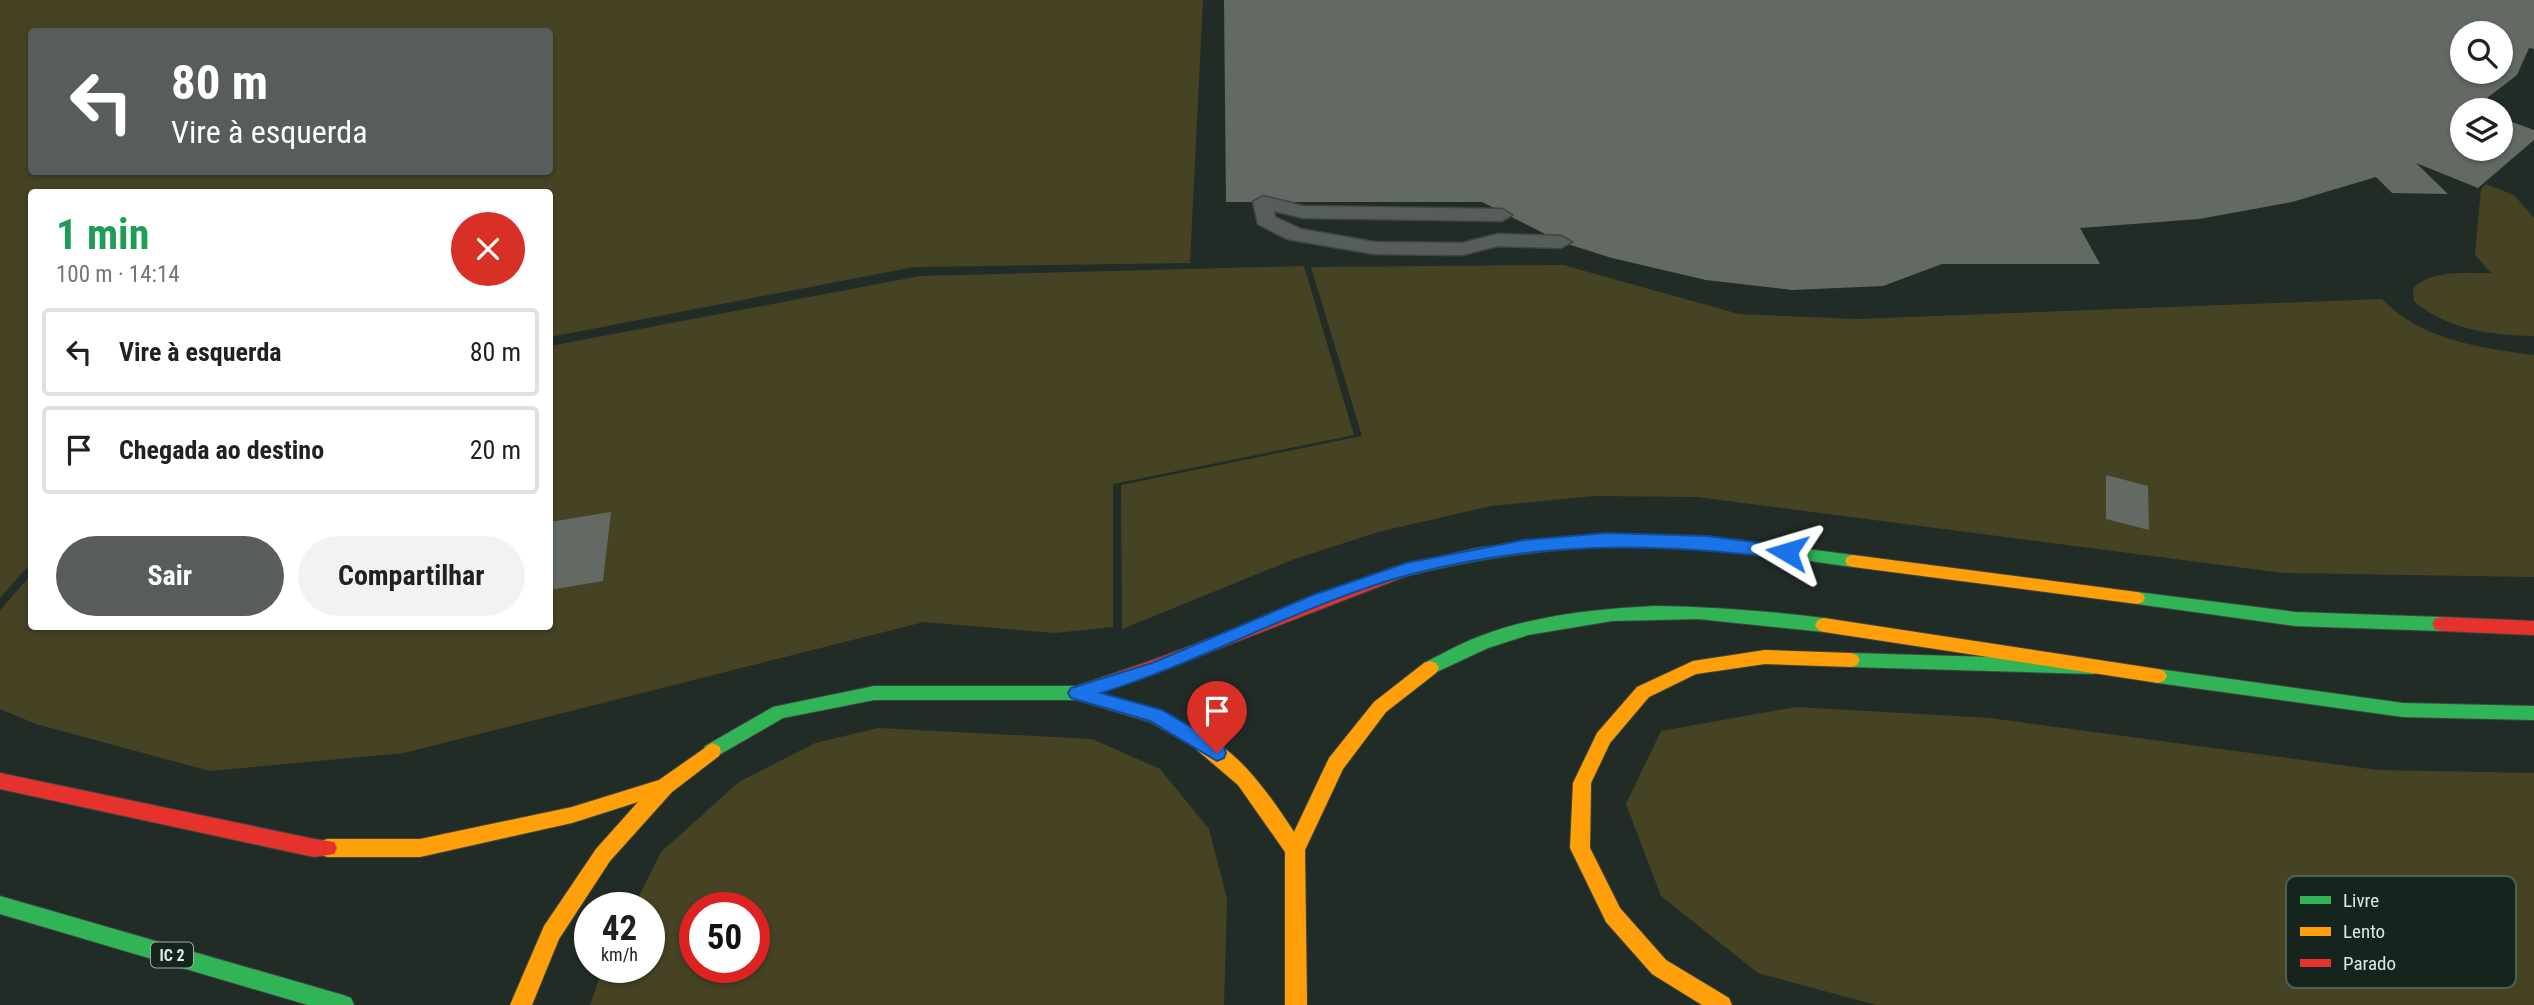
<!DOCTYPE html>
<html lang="pt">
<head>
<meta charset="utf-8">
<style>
	:root { --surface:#fff; --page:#f2f2f2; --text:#202124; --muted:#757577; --line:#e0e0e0; --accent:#585d5c }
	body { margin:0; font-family:"Roboto Condensed",sans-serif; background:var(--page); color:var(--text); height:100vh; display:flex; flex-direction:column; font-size:26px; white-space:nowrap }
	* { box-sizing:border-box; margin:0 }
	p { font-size:23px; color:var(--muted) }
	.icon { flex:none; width:38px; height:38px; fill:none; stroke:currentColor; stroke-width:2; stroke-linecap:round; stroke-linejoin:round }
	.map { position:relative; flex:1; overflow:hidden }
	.details { position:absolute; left:28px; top:189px; width:525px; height:441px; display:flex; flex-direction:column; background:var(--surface); border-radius:7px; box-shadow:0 2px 5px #0004 }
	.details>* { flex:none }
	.banner { position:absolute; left:28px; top:28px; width:525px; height:147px; border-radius:7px; box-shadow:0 2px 5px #0004; background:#585d5c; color:#fff; overflow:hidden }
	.tools { position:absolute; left:2450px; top:21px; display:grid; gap:14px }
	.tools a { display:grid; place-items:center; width:63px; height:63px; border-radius:50%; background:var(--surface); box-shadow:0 2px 5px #0004; font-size:35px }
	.speed { position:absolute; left:574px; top:892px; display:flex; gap:14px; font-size:35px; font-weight:700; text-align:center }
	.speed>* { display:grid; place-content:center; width:91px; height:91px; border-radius:50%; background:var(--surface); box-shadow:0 2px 5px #0004; line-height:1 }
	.speed small { font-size:18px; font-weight:400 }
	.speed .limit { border:10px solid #d22; background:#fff; color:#111 }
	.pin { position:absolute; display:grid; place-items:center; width:60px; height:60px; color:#fff; margin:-72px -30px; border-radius:50% 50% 50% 0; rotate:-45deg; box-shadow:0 0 7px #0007 }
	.pin .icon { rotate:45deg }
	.me { position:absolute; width:77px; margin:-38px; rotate:277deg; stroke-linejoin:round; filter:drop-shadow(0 0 5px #0008) }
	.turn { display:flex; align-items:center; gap:24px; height:147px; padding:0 28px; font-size:32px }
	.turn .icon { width:91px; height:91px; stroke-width:2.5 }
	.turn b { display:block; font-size:49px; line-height:60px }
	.round { display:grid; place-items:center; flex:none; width:74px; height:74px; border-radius:37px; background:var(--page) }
	.headline { display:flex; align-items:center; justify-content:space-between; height:119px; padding:0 28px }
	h1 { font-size:42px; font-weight:700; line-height:52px; color:#1e9e55 }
	.cta { display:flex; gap:14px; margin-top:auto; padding:14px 28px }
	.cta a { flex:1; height:80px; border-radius:42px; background:var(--accent); color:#fff; font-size:28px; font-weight:700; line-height:80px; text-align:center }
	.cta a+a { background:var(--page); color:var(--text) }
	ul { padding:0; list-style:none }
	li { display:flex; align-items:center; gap:21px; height:88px; margin:0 14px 10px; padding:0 14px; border:4px solid var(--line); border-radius:7px }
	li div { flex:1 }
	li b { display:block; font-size:26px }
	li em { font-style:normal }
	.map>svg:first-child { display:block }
</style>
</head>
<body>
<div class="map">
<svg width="2534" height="1005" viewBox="0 0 2534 1005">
	<rect width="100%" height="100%" fill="#222c27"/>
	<!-- green -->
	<g fill="#464224" fill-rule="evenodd">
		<path d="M0,0H1203L1190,263L914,267L550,337V192H32L31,563L0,598ZM32,32H550V172H32Z"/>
		<path d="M2486,184L2514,195L2534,218V336C2493,335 2446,330 2414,301L2413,288C2435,269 2463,274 2491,273L2475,255L2481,189Z"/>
		<path d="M1563,265L1739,314L1857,319L2382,299C2421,340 2480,348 2534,355V577L2283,573L1697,497L1594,496L1491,506L1378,532L1292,560L1122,629L1121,485L1362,436L1311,267Z"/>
		<path d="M1304,266L1354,435L1113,484V627L1055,633L924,622L404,753L210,771L36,724L0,709V610L31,575L32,626H550V346L920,276Z"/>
		<path d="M1796,707L1990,718L2378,770L2534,773V1005H1876L1758,973L1661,896L1626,804L1661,731Z"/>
		<path d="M878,728L1092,739L1160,769L1209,829L1227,899L1224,1005H590L603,968H649V908H633L661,852L739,782L815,743ZM754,908V968H695V908Z"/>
	</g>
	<!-- building -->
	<g fill="#636a64" fill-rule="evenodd">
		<path d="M1224,0H2534V49L2529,48L2517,75L2474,108L2479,110H2462V149H2501V118L2534,130V140L2478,188L2416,163L2448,194L2392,193L2376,177L2292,202L2199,219L2080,228L2100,264H1942L1883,286L1792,290L1706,280L1612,258L1561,242L1482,202H1226ZM2462,33H2501V72H2462Z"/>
		<path d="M2106,475L2148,486L2149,530L2106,519Z"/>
		<path d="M611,512L603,581L550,590V522Z"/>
	</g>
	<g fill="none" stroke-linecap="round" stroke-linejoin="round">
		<defs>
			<path id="lane" d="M1263,196L1303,206L1502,209L1512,215L1502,221L1303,218L1274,211L1275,217L1301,229L1374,242L1462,243L1498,234L1561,236L1572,242L1561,248L1498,246L1462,255L1374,254L1287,239L1258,224L1253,202Z"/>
			<g id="fast">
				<path d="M1590,535L1705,536L1853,555L1859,557L1861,561L1859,565L1853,567C1804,561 1754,551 1705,548C1602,542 1502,551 1403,577L1397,575L1395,571L1397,567L1403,565L1477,548Z"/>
				<path d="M2137,592L2295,612L2441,617L2447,619L2450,624L2447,629L2441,631L2295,626L2137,604L2131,602L2129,598L2131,594Z"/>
				<path d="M1655,606C1712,607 1768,611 1824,618L1830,620L1833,625L1830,630L1824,632L1698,619L1612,621L1528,635L1488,648L1430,675L1424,673L1421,668L1424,663C1442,654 1459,644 1478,637C1535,615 1595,609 1655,606Z"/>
				<path d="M1851,653L2093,660L2099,662L2102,667L2099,672L2093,674L1851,667L1845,665L1842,660L1845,655Z"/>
				<path d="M2158,669L2403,703L2534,706V720L2403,717L2158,683L2152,681L2149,676L2152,671Z"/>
				<path d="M874,686H1077L1162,711L1211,740L1213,745L1211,750L1204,753L1150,722L1077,700H874L783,718L712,759L705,756L703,751L705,746L773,707Z"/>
				<path d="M0,896L343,995L351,998L354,1005H308L0,914Z"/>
			</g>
			<g id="slow">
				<path d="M1853,555L2137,592L2143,594L2145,598L2143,602L2137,604L1853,567L1847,565L1845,561L1847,557Z"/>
				<path d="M1824,618L2158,669L2164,671L2167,676L2164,681L2158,683L1824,632L1818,630L1815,625L1818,620Z"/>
				<path d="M1765,650L1851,653L1857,655L1860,660L1857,665L1851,667L1765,664L1696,674L1649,697L1610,743L1591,783L1590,848L1620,908L1666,960L1729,998L1732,1005H1702L1652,974L1606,922L1570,848L1573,783L1597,733L1637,687L1693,661Z"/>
				<path d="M1430,661L1436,663L1439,668L1436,673L1386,712L1343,769L1305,850L1307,1005H1285V852L1238,785L1197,750L1195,745L1197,740C1227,730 1280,810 1294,832L1329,758L1374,702L1424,663Z"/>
				<path d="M712,743L719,746L721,751L719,756L672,792L610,861L559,939L532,1005H510L544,926L596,849L638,802L572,823L420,857H327L320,854L317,848L320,842L327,839H420L572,807L659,780Z"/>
			</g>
			<g id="jam">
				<path d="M1403,565L1409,567L1411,571L1409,575L1166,669L1077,700L1071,698L1068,693L1071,688L1153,660Z"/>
				<path d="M2441,617L2534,621V635L2441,631L2435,629L2432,624L2435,619Z"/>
				<path d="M0,773L314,839L334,842L337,848L334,854L314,857L0,789Z"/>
			</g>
		</defs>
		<!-- lane casing -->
		<use href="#lane" stroke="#3e4642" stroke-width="3"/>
		<!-- fast casing -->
		<use href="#fast" stroke="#3e4642" stroke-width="2"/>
		<!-- slow casing -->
		<use href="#slow" stroke="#3e4642" stroke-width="2"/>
		<!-- jam casing -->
		<use href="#jam" stroke="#3e4642" stroke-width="2"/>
		<!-- lane -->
		<use href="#lane" fill="#575d5a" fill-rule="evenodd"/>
		<!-- fast -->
		<use href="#fast" fill="#30b455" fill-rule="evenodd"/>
		<!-- slow -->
		<use href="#slow" fill="#ff9f0a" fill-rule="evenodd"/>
		<!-- jam -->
		<use href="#jam" fill="#e5322d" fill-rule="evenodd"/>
	</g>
	<!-- route -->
	<path fill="#1a73e8" stroke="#114b97" stroke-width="2" d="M1606,533L1707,536L1787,546L1795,552L1787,559C1657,542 1536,541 1408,575C1303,604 1206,660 1101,693L1162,710L1224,747L1226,753L1224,758L1217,761L1150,721L1071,698L1068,693L1071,688L1152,663L1313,595L1406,563L1524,540Z"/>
	<g text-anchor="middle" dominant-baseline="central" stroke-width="7" stroke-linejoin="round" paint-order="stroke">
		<!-- shield labels -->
		<rect fill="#15251d" stroke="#a1ada6" stroke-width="2" x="151" y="942.5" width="42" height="25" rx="5"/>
		<g font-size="16" font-weight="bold" fill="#dde7e1">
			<text x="172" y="955">IC 2</text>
		</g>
	</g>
	<!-- legend -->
	<rect x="2286" y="876" width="230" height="112" rx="10" fill="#15251d" stroke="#515f58" stroke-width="2"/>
	<rect x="2300" y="896" width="31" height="8" fill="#30b455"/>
	<rect x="2300" y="927" width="31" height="9" fill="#ff9f0a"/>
	<rect x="2300" y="959" width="31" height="8" fill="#e5322d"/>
	<g font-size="19" fill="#dde7e1">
		<text x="2343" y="907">Livre</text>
		<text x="2343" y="938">Lento</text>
		<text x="2343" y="970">Parado</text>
	</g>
</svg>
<div class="tools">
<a><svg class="icon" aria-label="search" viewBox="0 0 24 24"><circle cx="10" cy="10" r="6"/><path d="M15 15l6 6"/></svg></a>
<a><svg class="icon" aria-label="layers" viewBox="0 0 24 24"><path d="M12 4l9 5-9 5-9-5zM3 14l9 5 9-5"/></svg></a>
</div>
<div class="speed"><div>42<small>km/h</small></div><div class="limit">50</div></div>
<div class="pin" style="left:1217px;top:753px;background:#d93025"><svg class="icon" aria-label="arrive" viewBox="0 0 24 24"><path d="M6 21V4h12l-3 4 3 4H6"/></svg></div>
<svg class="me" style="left:1787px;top:552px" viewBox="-20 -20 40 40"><path d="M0-17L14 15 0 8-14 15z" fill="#1a73e8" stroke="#fff" stroke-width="4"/></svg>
<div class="banner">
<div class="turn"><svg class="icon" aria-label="left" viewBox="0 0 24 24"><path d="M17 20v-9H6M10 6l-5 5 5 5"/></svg><div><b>80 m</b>Vire à esquerda</div></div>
</div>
<section class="details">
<div class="headline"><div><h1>1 min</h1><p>100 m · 14:14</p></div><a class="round" style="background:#d93025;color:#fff"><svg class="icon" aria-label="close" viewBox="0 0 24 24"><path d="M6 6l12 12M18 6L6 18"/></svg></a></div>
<ul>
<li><svg class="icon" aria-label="left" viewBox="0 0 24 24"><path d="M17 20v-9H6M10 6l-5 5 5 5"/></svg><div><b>Vire à esquerda</b></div><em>80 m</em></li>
<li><svg class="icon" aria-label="arrive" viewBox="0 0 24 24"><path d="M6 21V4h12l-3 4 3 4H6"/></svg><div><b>Chegada ao destino</b></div><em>20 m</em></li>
</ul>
<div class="cta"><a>Sair</a><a>Compartilhar</a></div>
</section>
</div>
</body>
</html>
